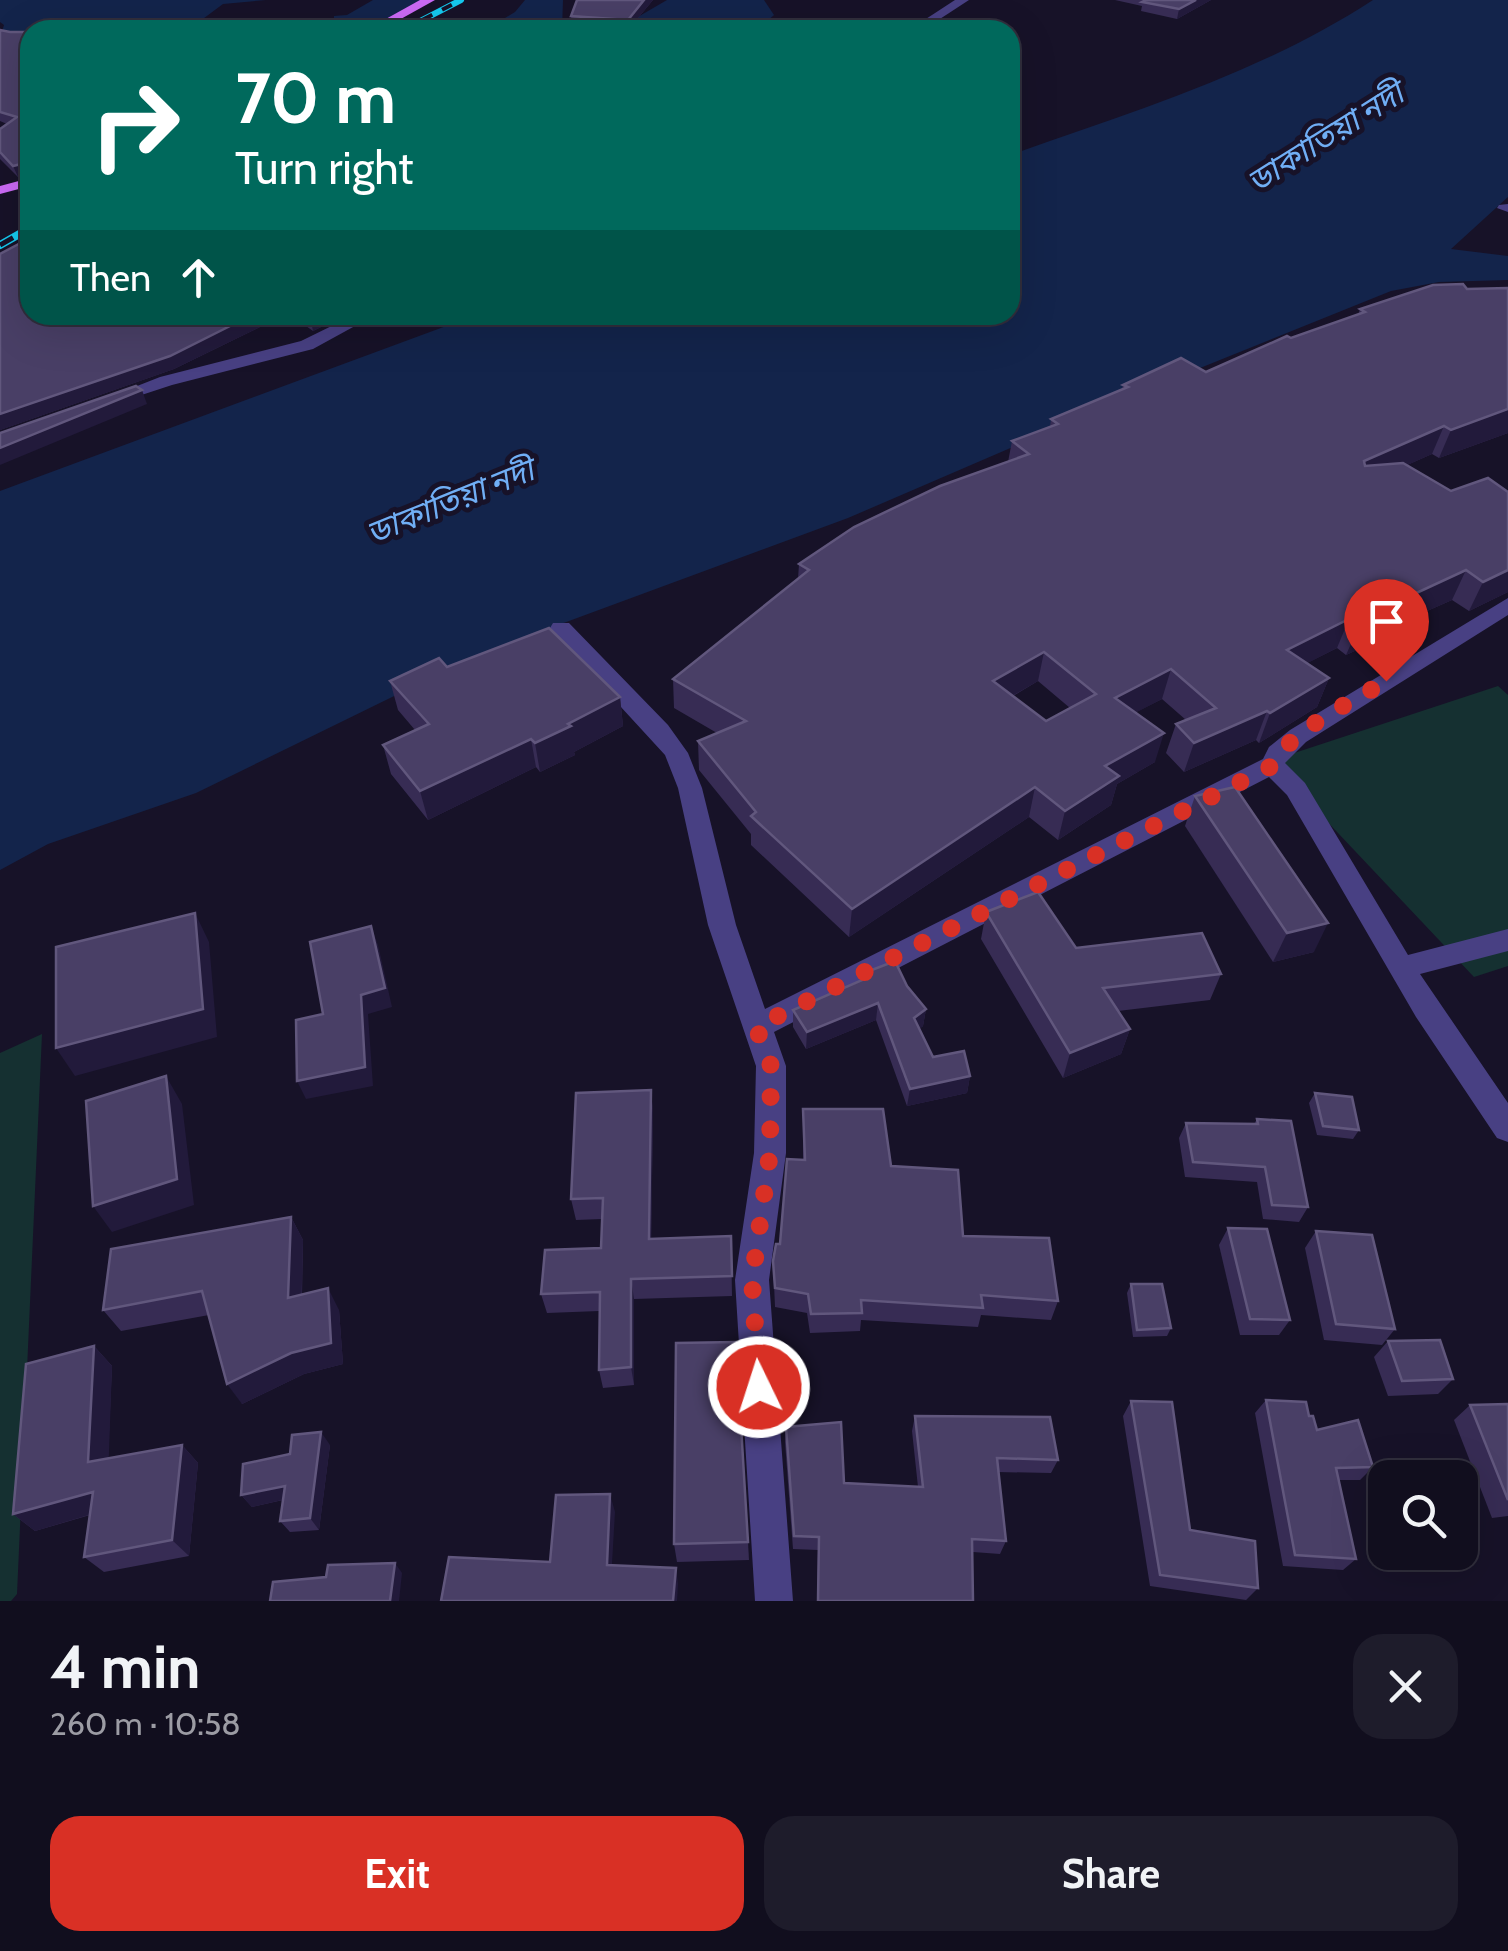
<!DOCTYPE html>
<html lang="en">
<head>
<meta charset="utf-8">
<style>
	:root { --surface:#110e1e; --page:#1e1c2b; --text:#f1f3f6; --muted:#9c9ca4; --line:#302e3c; --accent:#d93025 }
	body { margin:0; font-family:Cabin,"Noto Sans Bengali",sans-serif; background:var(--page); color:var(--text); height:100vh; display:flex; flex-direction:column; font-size:38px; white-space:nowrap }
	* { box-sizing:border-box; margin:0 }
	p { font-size:32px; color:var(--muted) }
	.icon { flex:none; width:55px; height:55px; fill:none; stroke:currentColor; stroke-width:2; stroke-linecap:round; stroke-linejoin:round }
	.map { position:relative; height:1601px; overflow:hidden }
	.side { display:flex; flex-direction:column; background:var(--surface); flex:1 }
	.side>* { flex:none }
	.guide { position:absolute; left:20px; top:20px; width:1000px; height:305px; border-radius:30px; box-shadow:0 10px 40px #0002,0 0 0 2px var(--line); background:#00695c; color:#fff; overflow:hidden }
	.controls { position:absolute; left:1368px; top:1460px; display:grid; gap:20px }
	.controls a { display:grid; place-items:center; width:110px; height:110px; border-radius:20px; background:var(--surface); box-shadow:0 10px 40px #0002,0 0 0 2px var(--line); font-size:50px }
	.pin { position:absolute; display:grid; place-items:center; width:85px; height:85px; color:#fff; margin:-102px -42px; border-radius:50% 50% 50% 0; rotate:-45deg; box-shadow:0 0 10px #0007 }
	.pin .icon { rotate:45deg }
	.me { position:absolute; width:110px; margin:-55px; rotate:356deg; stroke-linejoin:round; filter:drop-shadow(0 0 8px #0008) }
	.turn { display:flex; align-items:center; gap:35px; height:210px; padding:0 50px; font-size:45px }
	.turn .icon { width:130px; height:130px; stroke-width:2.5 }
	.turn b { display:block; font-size:70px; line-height:85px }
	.then { display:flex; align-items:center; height:95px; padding:0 50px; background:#0003; gap:20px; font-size:38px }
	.round { display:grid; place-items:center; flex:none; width:105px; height:105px; border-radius:30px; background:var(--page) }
	.overview { display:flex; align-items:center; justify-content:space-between; height:170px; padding:0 50px }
	h1 { font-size:60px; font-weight:700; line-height:75px }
	.cta { display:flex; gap:20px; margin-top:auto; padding:20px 50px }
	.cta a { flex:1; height:115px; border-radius:30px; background:var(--accent); color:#fff; font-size:40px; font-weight:700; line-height:115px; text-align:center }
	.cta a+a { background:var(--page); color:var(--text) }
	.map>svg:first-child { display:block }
</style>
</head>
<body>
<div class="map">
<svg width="1508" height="1601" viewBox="0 0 1508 1601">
	<rect width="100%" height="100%" fill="#171228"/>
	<!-- green -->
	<g fill="#153031">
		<path d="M1498,686L1508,695V966L1474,977L1270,761Z"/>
		<path d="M42,1034L17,1594L11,1601H0V1053Z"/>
	</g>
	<!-- water -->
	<g fill="#13244b">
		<path d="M0,0H266L223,4L188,30H30V42L0,38L4,25L0,22Z"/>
		<path d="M373,0H431C397,23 345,30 305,30L334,23V16L347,15Z"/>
		<path d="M525,0H563L562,30H485L515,12Z"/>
		<path d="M667,0H764L774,15L757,30L624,25Z"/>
		<path d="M1373,0H1508V197L1451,249L1508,256V280L1439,282L1391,291L1143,391L848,518L482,653L196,793L48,844L0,870V491L476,315H1010V155C1135,111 1261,73 1373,0Z"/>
	</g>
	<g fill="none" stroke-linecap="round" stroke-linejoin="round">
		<!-- minor -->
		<g fill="#484083" fill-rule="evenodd">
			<path d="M955,0H969L923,30H909Z"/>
			<path d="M1508,204V212L1497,208L1499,205Z"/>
			<path d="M354,315H375L313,349L172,385L108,406L99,401L160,377L301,341Z"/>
			<path d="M1508,598V615L1306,742L1285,763L1305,783L1408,955L1508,929V951L1420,974L1508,1103V1142L1497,1138L1416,1017L1287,795L1269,777L774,1032L786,1066V1153L769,1280L793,1601H755L735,1280L754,1153L756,1066L708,925L678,788L665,755L553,633L550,628L553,623H569L668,725L688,753L702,788L736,925L765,1009L1263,759L1269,747L1290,730Z"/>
		</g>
		<!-- major -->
		<g fill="#cb6af5" fill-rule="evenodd">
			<path d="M420,0H435L381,30H366Z"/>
			<path d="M30,178V186L0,194V186Z"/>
		</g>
		<defs>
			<path id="rail-far1" d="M403,30L461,0"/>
			<path id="rail" d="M0,245L30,228"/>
		</defs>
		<!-- rail-far1 casing -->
		<use href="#rail-far1" stroke="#15c9ef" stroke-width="6"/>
		<!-- rail casing -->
		<use href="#rail" stroke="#15c9ef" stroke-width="8"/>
		<!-- rail-far1 -->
		<use href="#rail-far1" stroke="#171228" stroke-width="4" stroke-dasharray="11" stroke-linecap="butt"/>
		<!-- rail -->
		<use href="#rail" stroke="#171228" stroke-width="5" stroke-dasharray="15" stroke-linecap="butt"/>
	</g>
	<!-- wall -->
	<g fill="#372c54" fill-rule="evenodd">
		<path d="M577,0H653L628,30L572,26L571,16Z"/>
		<path d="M1115,0H1211L1177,19L1141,11L1142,6Z"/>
		<path d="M0,30L10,32H30V175L18,177L0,159V129L7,124L0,121Z"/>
		<path d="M0,254L30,315H345L313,331L292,316L262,326L174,369L0,430Z"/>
		<path d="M1508,288V433L1439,458L1432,454L1407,465L1451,491L1508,492V592L1469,611L1452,600L1409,619L1405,628L1346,655L1337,648L1307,663L1329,678L1317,707L1259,743L1256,740L1184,772L1166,753L1176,724L1186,720L1162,699L1136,712L1155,762L1117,784L1111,805L1058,840L1029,817L849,937L751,845V834L699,770L698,741L717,733L674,708L673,679L798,579L799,564L1008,462L1012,441L1050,427L1051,419L1122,389L1123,385L1206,372L1291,338L1358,315L1360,309L1467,289ZM1038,681L1070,708L1046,721L1013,696Z"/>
		<path d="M447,667L620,697L623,726L574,752L575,755L540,772L536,767L428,820L391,774L383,745L415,730L398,710L390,681Z"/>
		<path d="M1195,796L1314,952L1273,962L1185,826Z"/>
		<path d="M986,912L1076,948L1221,974L1210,1000L1118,1011L1130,1029L1121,1054L1063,1078L981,939Z"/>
		<path d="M864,973L907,986L926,1009L923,1026L919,1029L933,1057L970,1076L967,1093L907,1106L876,1020L806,1049L793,1027V1010L864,980Z"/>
		<path d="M651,1090L653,1113L651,1239L731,1236L732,1296L634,1299V1385L603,1388L599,1370V1311L547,1313L541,1294L601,1248L602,1219L576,1220L571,1199Z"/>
		<path d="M1315,1093L1359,1130L1353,1139L1317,1135L1309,1103Z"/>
		<path d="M803,1109L891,1166L963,1236L1058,1301L1051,1320L981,1315L978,1327L861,1320L860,1331L810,1333L807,1313L775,1307L773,1261L780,1244L803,1159Z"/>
		<path d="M1257,1119L1308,1207L1299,1222L1263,1219L1257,1182L1185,1177L1179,1138L1186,1123L1254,1124Z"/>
		<path d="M291,1217L303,1240L302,1295L339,1310L343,1364L304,1374L242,1404L209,1315L121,1331L103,1310Z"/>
		<path d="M1228,1228L1290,1320L1279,1335H1240L1219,1245Z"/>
		<path d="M1316,1231L1395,1329L1382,1345L1324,1340L1305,1248Z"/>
		<path d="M1131,1284L1171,1328L1167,1336L1133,1337L1127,1293Z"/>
		<path d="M1388,1341L1453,1379L1438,1394L1388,1396L1374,1357Z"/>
		<path d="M94,1346L112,1366L108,1458L182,1445L198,1463L189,1556L104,1572L84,1557L90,1515L35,1531L13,1514Z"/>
		<path d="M1266,1400L1309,1416L1317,1430L1373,1467L1360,1480H1339L1356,1559L1343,1570L1283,1566L1255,1413Z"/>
		<path d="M1131,1401L1190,1530L1258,1588L1246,1600L1150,1586L1123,1416Z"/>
		<path d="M1508,1404V1516L1492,1518L1454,1420L1470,1405Z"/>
		<path d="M915,1416L1058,1460L1051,1473L998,1472L1006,1541L1000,1554L973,1552V1601H817L818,1550L793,1549L785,1442L786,1427L844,1483L918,1487L912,1431Z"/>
		<path d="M330,1445L319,1530L290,1532L280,1521L283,1500L252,1507L241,1495L290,1454Z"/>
		<path d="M748,1542L749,1560L677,1562L674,1544Z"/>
	</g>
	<!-- shaded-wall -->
	<g fill="#221a3b">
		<path d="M644,0H653L628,30V20Z"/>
		<path d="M1196,0H1211L1177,19L1179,9Z"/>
		<path d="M25,163L29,174L18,177L13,166Z"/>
		<path d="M252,315H291L292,316L262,326L174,369L0,430V414Z"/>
		<path d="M314,315H345L313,331L310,317Z"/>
		<path d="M142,390L147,404L0,465V448Z"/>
		<path d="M1508,409V433L1439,458L1451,430Z"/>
		<path d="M1444,426L1432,454L1353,489L1364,461Z"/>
		<path d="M1508,550V592L1469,611L1483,582Z"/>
		<path d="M1466,570L1452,600L1409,619L1405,628L1346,655L1359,626L1412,595Z"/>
		<path d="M1349,619L1337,648L1276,679L1287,650Z"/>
		<path d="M1044,652L1038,681L988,710L993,681Z"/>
		<path d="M1171,669L1162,699L1108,727L1115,698Z"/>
		<path d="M1329,678L1317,707L1259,743L1270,713Z"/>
		<path d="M620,697L623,726L574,752L575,755L540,772L535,743L568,724Z"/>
		<path d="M1267,711L1256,740L1184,772L1194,743Z"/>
		<path d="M1164,733L1155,762L1117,784L1111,805L1058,840L1065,811L1105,766Z"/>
		<path d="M531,739L536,767L428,820L420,791Z"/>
		<path d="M1035,787L1029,817L849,937L852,909Z"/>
		<path d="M195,913L209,942L217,1037L75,1076L56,1048Z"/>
		<path d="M1328,923L1314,952L1273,962L1287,933Z"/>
		<path d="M371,926L378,945L392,1007L368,1014L373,1086L306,1099L297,1081L361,995Z"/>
		<path d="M878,1003L876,1020L806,1049L807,1032Z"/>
		<path d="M926,1009L923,1026L911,1036L914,1018Z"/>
		<path d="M1130,1029L1121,1054L1063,1078L1070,1053Z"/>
		<path d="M166,1076L182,1104L194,1205L112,1232L93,1206Z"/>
		<path d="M970,1076L967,1093L907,1106L910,1089Z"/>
		<path d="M651,1090L653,1113L651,1259L649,1239Z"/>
		<path d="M291,1217L303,1240L301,1319L288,1298Z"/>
		<path d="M631,1279L634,1299V1385L631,1367Z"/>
		<path d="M328,1288L339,1310L343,1364L304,1374L242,1404L227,1384Z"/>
		<path d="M94,1346L112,1366L108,1480L88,1462Z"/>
		<path d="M321,1432L330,1445L319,1530L310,1518Z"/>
		<path d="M182,1445L198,1463L189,1556L172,1540Z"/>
		<path d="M285,1486L295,1497L252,1507L241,1495Z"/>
		<path d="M93,1492L112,1508L35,1531L13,1514Z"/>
		<path d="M610,1494L615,1512L611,1581L607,1565Z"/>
		<path d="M395,1563L402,1573L399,1601H390Z"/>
		<path d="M676,1568L678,1584L677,1601H673Z"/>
	</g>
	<!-- building -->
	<g fill="#493f66" stroke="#61577d" stroke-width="2.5" fill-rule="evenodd">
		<path d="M577,0H644L628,20L571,16Z"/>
		<path d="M1146,0H1196L1179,9L1142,2Z"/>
		<path d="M0,30L10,32H30L29,167L25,163L13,166L0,152V129L17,117L0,112Z"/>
		<path d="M30,238V315H252L170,356L0,414V254Z"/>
		<path d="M1463,284L1467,289L1508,288V409L1451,430L1444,426L1364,461L1365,466L1403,463L1451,491L1488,478L1508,492V570L1483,582L1466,570L1412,595L1418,599L1359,626L1349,619L1287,650L1329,678L1270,713L1267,711L1194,743L1176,724L1216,708L1171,669L1115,698L1164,733L1105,766L1119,776L1065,811L1035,787L852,909L751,816L756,812L698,741L746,721L673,679L809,570L799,564L854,527L940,486L1029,454L1012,441L1058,424L1051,419L1128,387L1123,385L1181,358L1206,372L1287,336L1291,338L1365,312L1360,309L1433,285ZM1044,652L1096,694L1046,721L993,681Z"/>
		<path d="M136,386L142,390L0,448V433Z"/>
		<path d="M549,628L620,697L568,724L571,726L535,743L531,739L420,791L383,745L429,724L390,681L439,658L447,667Z"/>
		<path d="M1235,787L1328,923L1287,933L1195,796Z"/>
		<path d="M1038,892L1076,948L1202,933L1221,974L1103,988L1130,1029L1070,1053L986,912Z"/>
		<path d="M195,913L203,1009L56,1048V947Z"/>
		<path d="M371,926L385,988L361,995L365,1067L297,1081L296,1020L323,1014L310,942Z"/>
		<path d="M895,961L907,986L926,1009L914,1018L933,1057L964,1051L970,1076L910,1089L878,1003L807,1032L793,1010L867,978L864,973Z"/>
		<path d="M166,1076L177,1179L93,1206L86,1101Z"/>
		<path d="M651,1090L649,1239L731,1236L732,1276L631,1279V1367L599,1370L600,1292L541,1294L545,1250L601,1248L603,1198L571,1199L576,1093Z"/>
		<path d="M1315,1093L1352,1097L1359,1130L1323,1126Z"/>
		<path d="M803,1109H883L891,1166L958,1170L963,1236L1049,1238L1058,1301L981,1295L983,1308L861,1300L862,1313L811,1314L808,1294L775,1288L773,1261L776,1244H780L787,1159L805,1160Z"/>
		<path d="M1257,1119L1291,1121L1308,1207L1272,1205L1265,1167L1193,1162L1186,1123L1258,1124Z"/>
		<path d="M291,1217L288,1298L328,1288L331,1343L291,1353L227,1384L202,1291L103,1310L111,1249Z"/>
		<path d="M1228,1228L1267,1229L1290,1320L1250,1319Z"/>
		<path d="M1316,1231L1372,1235L1395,1329L1336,1324Z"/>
		<path d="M1131,1284H1162L1171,1328L1137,1330Z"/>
		<path d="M1440,1340L1453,1379L1402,1381L1388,1341Z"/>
		<path d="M736,1342L748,1542L674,1544L676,1343Z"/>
		<path d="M94,1346L88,1462L182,1445L172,1540L84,1557L93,1492L13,1514L26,1364Z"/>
		<path d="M1266,1400L1306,1402L1309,1416H1313L1317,1430L1358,1420L1373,1467L1336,1468L1356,1559L1295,1555Z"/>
		<path d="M1131,1401L1172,1402L1190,1530L1255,1541L1258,1588L1160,1575Z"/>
		<path d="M1508,1404V1500L1470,1405Z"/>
		<path d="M915,1416L1050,1417L1058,1460L997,1458L1006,1541L972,1539L973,1601H818L819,1537L794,1536L786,1427L841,1422L844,1483L923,1487Z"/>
		<path d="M321,1432L310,1518L280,1521L285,1486L241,1495L243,1464L290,1454L292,1435Z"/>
		<path d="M610,1494L607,1565L676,1568L673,1601H441L449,1557L550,1562L556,1495Z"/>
		<path d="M395,1563L390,1601H270L273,1582L326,1577L328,1565Z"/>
	</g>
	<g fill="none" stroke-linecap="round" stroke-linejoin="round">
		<!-- route -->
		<path stroke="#d93025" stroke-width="18" stroke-dasharray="0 32.4" d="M759,1387L752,1280L770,1153L771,1066L756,1027L1272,766C1287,732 1354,701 1386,681"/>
	</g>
	<g text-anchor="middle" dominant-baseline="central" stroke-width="10" stroke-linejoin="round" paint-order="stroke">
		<!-- far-water labels -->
		<g font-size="32" font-style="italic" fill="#70aef5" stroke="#171228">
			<text transform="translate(1325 137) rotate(-32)">ডাকাতিয়া নদী</text>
			<text transform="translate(450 501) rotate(-22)">ডাকাতিয়া নদী</text>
		</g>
	</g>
</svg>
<div class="controls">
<a><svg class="icon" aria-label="search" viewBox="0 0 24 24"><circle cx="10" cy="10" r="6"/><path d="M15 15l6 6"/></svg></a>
</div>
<div class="pin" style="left:1386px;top:681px;background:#d93025"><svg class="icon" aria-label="arrive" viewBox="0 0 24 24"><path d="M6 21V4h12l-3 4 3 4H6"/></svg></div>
<svg class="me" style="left:759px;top:1387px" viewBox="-20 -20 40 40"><circle r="17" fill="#d93025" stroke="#fff" stroke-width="3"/><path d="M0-11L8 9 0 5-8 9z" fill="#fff"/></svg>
<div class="guide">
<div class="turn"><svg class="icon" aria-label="right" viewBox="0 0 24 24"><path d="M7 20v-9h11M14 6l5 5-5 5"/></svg><div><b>70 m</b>Turn right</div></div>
<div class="then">Then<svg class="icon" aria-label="ahead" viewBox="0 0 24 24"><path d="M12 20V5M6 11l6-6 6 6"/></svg></div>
</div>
</div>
<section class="side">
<div class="overview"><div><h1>4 min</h1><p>260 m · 10:58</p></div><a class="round"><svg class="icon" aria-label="close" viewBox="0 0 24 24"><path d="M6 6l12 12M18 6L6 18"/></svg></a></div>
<div class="cta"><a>Exit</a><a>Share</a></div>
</section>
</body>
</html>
